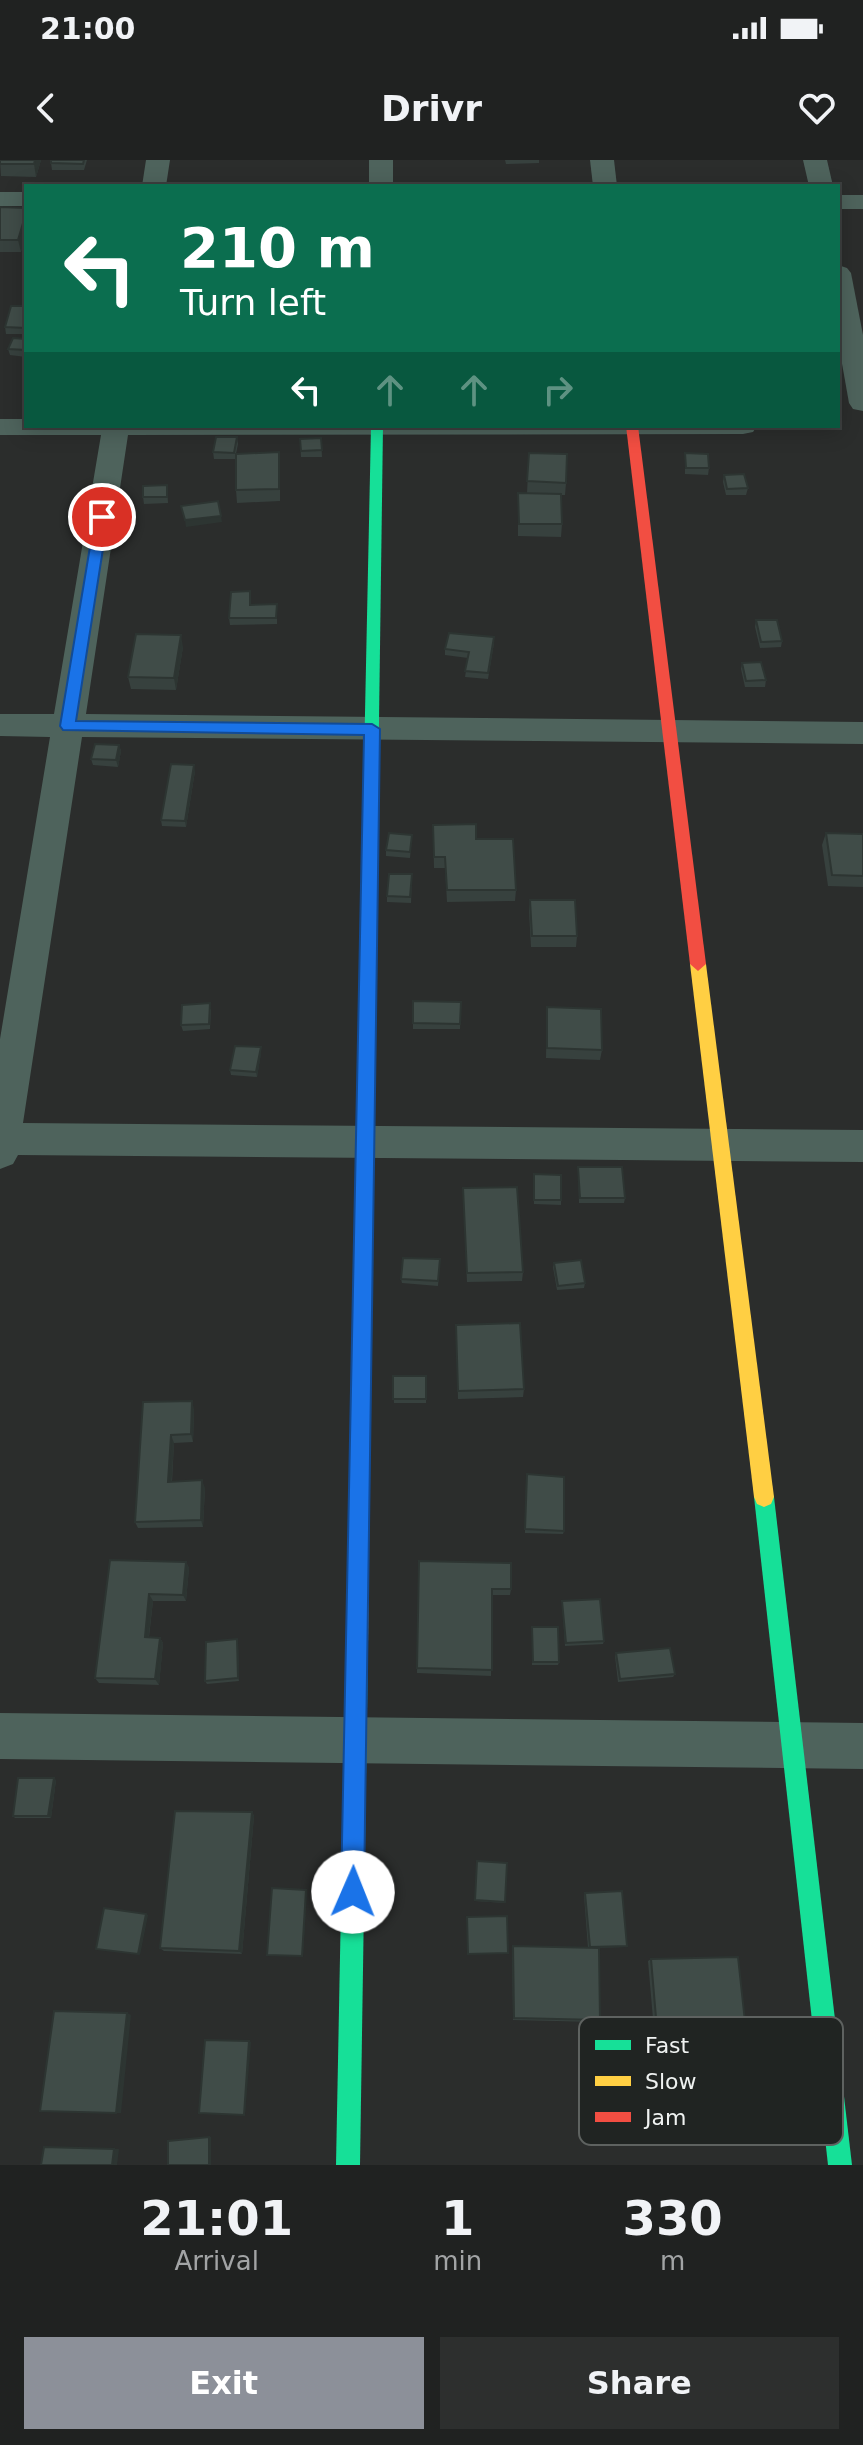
<!DOCTYPE html>
<html lang="en">
<head>
<meta charset="utf-8">
<style>
	:root { --surface:#202221; --page:#2d2f2e; --text:#f1f3f6; --muted:#a2a4a5; --line:#3d3f3f; --accent:#8c9099 }
	body { margin:0; font-family:"DejaVu Sans",sans-serif; background:var(--page); color:var(--text); height:100vh; display:flex; flex-direction:column; font-size:30px; white-space:nowrap }
	* { box-sizing:border-box; margin:0 }
	p { font-size:26px; color:var(--muted) }
	.icon { flex:none; width:44px; height:44px; fill:none; stroke:currentColor; stroke-width:2; stroke-linecap:round; stroke-linejoin:round }
	.map { position:relative; height:2005px; overflow:hidden }
	.side { display:flex; flex-direction:column; background:var(--surface); flex:1 }
	.side>* { flex:none }
	.guide { position:absolute; left:24px; top:24px; width:816px; height:244px; border-radius:0px; box-shadow:0 4px 20px #0003,0 0 0 2px var(--line); background:#0b6e4f; color:#fff; overflow:hidden }
	.pin { position:absolute; display:grid; place-items:center; width:68px; height:68px; color:#fff; margin:-34px; border:4px solid #fff; border-radius:50%; box-shadow:0 2px 8px #0007 }
	.me { position:absolute; width:88px; margin:-44px; rotate:1deg; stroke-linejoin:round; filter:drop-shadow(0 0 6px #0008) }
	.turn { display:flex; align-items:center; gap:28px; height:168px; padding:0 24px; font-size:36px }
	.turn .icon { width:104px; height:104px; stroke-width:2.5 }
	.turn b { display:block; font-size:56px; line-height:68px }
	.lanes { display:flex; align-items:center; height:76px; padding:0 24px; background:#0003; justify-content:center; gap:40px; direction:ltr }
	.lanes .off { opacity:.35 }
	.eta { display:flex; justify-content:space-evenly; align-items:center; height:136px; text-align:center }
	.eta b { font-size:48px; font-weight:800; line-height:56px }
	.action { display:flex; gap:16px; margin-top:auto; padding:16px 24px }
	.action a { flex:1; height:92px; border-radius:0px; background:var(--accent); color:#fff; font-size:32px; font-weight:800; line-height:92px; text-align:center }
	.action a+a { background:var(--page); color:var(--text) }
	.status { display:flex; justify-content:space-between; align-items:center; height:56px; padding:0 40px; background:var(--surface); direction:ltr }
	.status svg { height:22px; fill:currentColor }
	header { display:flex; justify-content:space-between; align-items:center; height:104px; padding:0 24px; background:var(--surface); font-size:36px; font-weight:800 }
	.map>svg:first-child { display:block }
</style>
</head>
<body>
<div class="status"><b>21:00</b><svg viewBox="0 0 49 12"><path d="M0 12V9h3v3zM5 12V6h3v6zM10 12V3h3v9zM15 12V0h3v12zM26 1h20v11H26zM47 4h2v5h-2z"/></svg></div>
<header><svg class="icon" aria-label="back" viewBox="0 0 24 24"><path d="M15 5l-7 7 7 7"/></svg>Drivr<svg class="icon" aria-label="heart" viewBox="0 0 24 24"><path d="M12 20l-8-8c-3-5 5-10 8-4 3-6 11-1 8 4z"/></svg></header>
<div class="map">
<svg width="863" height="2005" viewBox="0 0 863 2005">
	<rect width="100%" height="100%" fill="#2b2d2c"/>
	<g fill="none" stroke-linecap="round" stroke-linejoin="round">
		<!-- street -->
		<g fill="#4e635c" fill-rule="evenodd">
			<path d="M146,0H170L166,26H142Z"/>
			<rect x="369" y="0" width="24" height="26"/>
			<path d="M590,0H614L617,26H593Z"/>
			<path d="M803,0H827L833,26H809Z"/>
			<rect x="0" y="32" width="26" height="14"/>
			<rect x="838" y="35" width="25" height="14"/>
			<path d="M838,105L847,108L851,113L863,175V251L853,249L849,243L838,181Z"/>
			<path d="M0,259H26V266H757L753,272L743,274L128,275L86,554L863,562V584L82,577L23,963L863,970V1002L18,995L13,1004L0,1009V879L50,577L0,576V554H54L101,275H0Z"/>
			<path d="M0,1553L863,1563V1609L0,1599Z"/>
		</g>
		<!-- fast -->
		<g fill="#16e098" fill-rule="evenodd">
			<path d="M371,266H383L372,1080L370,1086L363,1088L356,1086L354,1080Z"/>
			<path d="M764,1327L771,1330L774,1337L852,2005H828L754,1337L757,1330Z"/>
			<path d="M357,1474L365,1477L368,1485L360,2005H336L346,1485L349,1477Z"/>
		</g>
		<!-- slow -->
		<g fill="#ffcf43" fill-rule="evenodd">
			<path d="M698,797L706,804L774,1337L771,1344L764,1347L757,1344L754,1337L690,804Z"/>
			<path d="M363,1072L370,1074L372,1080L368,1485L365,1493L357,1496L349,1493L346,1485L354,1080L356,1074Z"/>
		</g>
		<!-- jam -->
		<path fill="#f24e42" fill-rule="evenodd" d="M626,266H638L706,804L698,811L690,804Z"/>
	</g>
	<!-- wall -->
	<g fill="#37413e">
		<path d="M0,0H41L36,17L1,16Z"/>
		<path d="M51,0H87L84,10H52L51,3Z"/>
		<path d="M505,0H539V3L506,4Z"/>
		<path d="M0,47L26,48V74L21,92H0Z"/>
		<path d="M26,146V174H6L5,167Z"/>
		<path d="M26,179V197L10,195L8,189Z"/>
		<path d="M237,277L238,284L235,299H214L213,292Z"/>
		<path d="M321,278L322,297H301L300,279Z"/>
		<path d="M529,293L566,323L565,335H561L562,364L561,377L518,376V333H527Z"/>
		<path d="M685,293L709,308L708,315L685,314Z"/>
		<path d="M280,305V341L237,343L236,330Z"/>
		<path d="M724,315L748,328L746,335H726L723,322Z"/>
		<path d="M167,325L168,343L144,344L143,337Z"/>
		<path d="M251,438V445L277,451V464L230,465L229,458Z"/>
		<path d="M756,460L782,481L781,487L760,488L755,467Z"/>
		<path d="M494,483L488,519L465,517L468,498L445,495V489Z"/>
		<path d="M183,487L176,530L131,529L128,517Z"/>
		<path d="M742,503L766,520L765,527H745L741,509Z"/>
		<path d="M119,585L121,591L118,607L93,605L91,599Z"/>
		<path d="M195,611L186,667L162,666L161,660Z"/>
		<path d="M433,665L476,679L516,730L515,741L447,742L445,708H434Z"/>
		<path d="M826,673L863,674V727L828,726L822,685Z"/>
		<path d="M412,675L410,698L386,696V690Z"/>
		<path d="M412,714L411,743L387,742V736Z"/>
		<path d="M530,740L577,776L576,787H531L529,751Z"/>
		<path d="M413,841L461,842L460,869H413Z"/>
		<path d="M547,847L602,890L600,900L546,898Z"/>
		<path d="M211,849L210,869L183,871L181,865Z"/>
		<path d="M261,893L257,917L231,915L230,910Z"/>
		<path d="M578,1007L625,1038L624,1043H579Z"/>
		<path d="M534,1014L561,1040V1045L534,1044Z"/>
		<path d="M463,1028L523,1112L522,1121L467,1122Z"/>
		<path d="M440,1099L438,1126L402,1123L401,1119Z"/>
		<path d="M554,1103L585,1123L584,1128L557,1130L553,1107Z"/>
		<path d="M456,1173L524,1229L523,1237L458,1239Z"/>
		<path d="M393,1216H426V1243H394Z"/>
		<path d="M143,1242L194,1249L193,1282L174,1283L172,1322L205,1328L203,1367L138,1368L135,1362Z"/>
		<path d="M526,1318L564,1371L563,1374L525,1373Z"/>
		<path d="M110,1400L186,1402L189,1408L186,1441H153L149,1477L160,1478L163,1483L159,1525L99,1523L95,1518Z"/>
		<path d="M419,1401L511,1429L510,1435H492L491,1516L417,1513Z"/>
		<path d="M562,1441L604,1481L603,1484L565,1486Z"/>
		<path d="M532,1467L559,1502L558,1505H532Z"/>
		<path d="M238,1482L239,1521L207,1524L205,1521Z"/>
		<path d="M616,1493L675,1514L673,1517L618,1522L615,1496Z"/>
		<path d="M56,1620L51,1658H15L13,1656Z"/>
		<path d="M252,1652L254,1656L242,1794L164,1791L160,1788Z"/>
		<path d="M477,1701L505,1742V1743L475,1741Z"/>
		<path d="M585,1733L627,1786L625,1787L588,1788L584,1735Z"/>
		<path d="M513,1786L600,1860L598,1862L513,1860L512,1788Z"/>
		<path d="M651,1799L752,1926L659,1928L648,1801Z"/>
	</g>
	<!-- shaded-wall -->
	<g fill="#2d3532">
		<path d="M35,0H41L36,17L34,4Z"/>
		<path d="M26,53V74L21,92L18,80Z"/>
		<path d="M221,356L222,362L186,367L185,360Z"/>
		<path d="M181,475L183,487L176,530L174,518Z"/>
		<path d="M119,585L121,591L118,607L116,600Z"/>
		<path d="M194,605L195,611L186,667L185,661Z"/>
		<path d="M261,887V893L257,917L256,912Z"/>
		<path d="M192,1241L194,1249L193,1282L191,1274Z"/>
		<path d="M171,1275L174,1283L171,1329L168,1322Z"/>
		<path d="M202,1320L205,1328L203,1367L201,1360Z"/>
		<path d="M186,1402L189,1408L186,1441L183,1435Z"/>
		<path d="M149,1434L153,1441L148,1482L145,1477Z"/>
		<path d="M160,1478L163,1483L159,1525L155,1519Z"/>
		<path d="M237,1479L238,1482L239,1521L238,1518Z"/>
		<path d="M54,1618L56,1620L51,1658L48,1656Z"/>
		<path d="M252,1652L254,1656L242,1794L239,1791Z"/>
		<path d="M306,1730L307,1732L303,1797L302,1796Z"/>
		<path d="M146,1754L148,1755L140,1795L138,1794Z"/>
		<path d="M127,1853L131,1855L121,1953H116Z"/>
		<path d="M249,1881L251,1882L245,1954L244,1955Z"/>
		<rect x="209" y="1977" width="2" height="28"/>
		<path d="M114,1989H119L117,2005H112Z"/>
	</g>
	<!-- building -->
	<g fill="#404c48" stroke="#2d3532" stroke-width="2">
		<path d="M0,0H35L34,4H0Z"/>
		<path d="M51,0H84L83,4L51,3Z"/>
		<path d="M0,47L26,48V53L18,80H0Z"/>
		<path d="M11,146H26V168L5,167Z"/>
		<path d="M13,178L26,179V190L8,189Z"/>
		<path d="M216,277H237L234,293L213,292Z"/>
		<path d="M321,278L322,290L301,291L300,279Z"/>
		<path d="M279,292V329L236,330V294Z"/>
		<path d="M529,293L567,294L566,323L527,321Z"/>
		<path d="M685,293L708,294L709,308H686Z"/>
		<path d="M744,314L748,328L727,329L724,315Z"/>
		<path d="M167,325V337H143V326Z"/>
		<path d="M518,333L561,334L562,364H519Z"/>
		<path d="M218,341L221,356L185,360L181,346Z"/>
		<path d="M250,431V445L277,444L276,458H229L231,432Z"/>
		<path d="M756,460H777L782,481L761,482Z"/>
		<path d="M449,473L494,477L488,513L465,511L469,492L445,489Z"/>
		<path d="M136,474L181,475L174,518L128,517Z"/>
		<path d="M761,502L766,520L746,521L742,503Z"/>
		<path d="M95,584L119,585L116,600L91,599Z"/>
		<path d="M171,604L194,605L185,661L161,660Z"/>
		<path d="M476,664V679H513L516,730H447L445,697H434L433,665Z"/>
		<path d="M389,673L412,675L410,692L386,690Z"/>
		<path d="M826,673L863,674V716L832,715Z"/>
		<path d="M389,714H412L410,737L387,736Z"/>
		<path d="M530,740H575L577,776H532Z"/>
		<path d="M413,841L461,842L460,864L413,863Z"/>
		<path d="M210,843L209,864L181,865L182,845Z"/>
		<path d="M547,847L601,849L602,890L547,888Z"/>
		<path d="M235,886L261,887L256,912L230,910Z"/>
		<path d="M578,1007H622L625,1038H580Z"/>
		<path d="M534,1014L561,1015V1040H534Z"/>
		<path d="M517,1027L523,1112L467,1113L463,1028Z"/>
		<path d="M403,1098L440,1099L438,1121L401,1119Z"/>
		<path d="M581,1100L585,1123L558,1126L554,1103Z"/>
		<path d="M520,1163L524,1229L458,1231L456,1165Z"/>
		<rect x="393" y="1216" width="33" height="23"/>
		<path d="M192,1241L191,1274L171,1275L168,1322L202,1320L201,1360L135,1362L143,1242Z"/>
		<path d="M527,1314L564,1317V1371L525,1369Z"/>
		<path d="M110,1400L186,1402L183,1435L149,1434L145,1477L160,1478L155,1519L95,1518Z"/>
		<path d="M419,1401L511,1403V1429H492V1510L417,1508Z"/>
		<path d="M600,1439L604,1481L566,1483L562,1441Z"/>
		<path d="M532,1467H558L559,1502H533Z"/>
		<path d="M237,1479L238,1518L205,1521L206,1482Z"/>
		<path d="M670,1488L675,1514L620,1519L616,1493Z"/>
		<path d="M18,1618H54L48,1656H13Z"/>
		<path d="M175,1651L252,1652L239,1791L160,1788Z"/>
		<path d="M477,1701L507,1703L505,1742L475,1740Z"/>
		<path d="M272,1728L306,1730L302,1796L267,1795Z"/>
		<path d="M622,1731L627,1786L590,1787L585,1733Z"/>
		<path d="M104,1748L146,1754L138,1794L96,1789Z"/>
		<path d="M507,1756L508,1793L468,1794L467,1757Z"/>
		<path d="M513,1786L599,1788L600,1860L514,1858Z"/>
		<path d="M738,1797L752,1926L662,1928L651,1799Z"/>
		<path d="M54,1851L127,1853L116,1953L40,1951Z"/>
		<path d="M205,1880L249,1881L244,1955L199,1953Z"/>
		<path d="M209,1977V2005H168V1981Z"/>
		<path d="M44,1987L114,1989L112,2005H41Z"/>
	</g>
	<!-- route -->
	<path fill="#1a73e8" stroke="#114b97" stroke-width="2" d="M102,353L108,357L76,561L372,564L380,569L364,1732L361,1740L353,1744L345,1740L341,1732L364,575L63,570L60,566L95,357Z"/>
	<!-- legend -->
	<rect x="579" y="1857" width="264" height="128" rx="12" fill="#202422" stroke="#5e6260" stroke-width="2"/>
	<rect x="595" y="1880" width="36" height="10" fill="#16e098"/>
	<rect x="595" y="1916" width="36" height="10" fill="#ffcf43"/>
	<rect x="595" y="1952" width="36" height="10" fill="#f24e42"/>
	<g font-size="22" fill="#eff2f1">
		<text x="645" y="1893">Fast</text>
		<text x="645" y="1929">Slow</text>
		<text x="645" y="1965">Jam</text>
	</g>
</svg>
<div class="pin" style="left:102px;top:357px;background:#d93025"><svg class="icon" aria-label="arrive" viewBox="0 0 24 24"><path d="M6 21V4h12l-3 4 3 4H6"/></svg></div>
<svg class="me" style="left:353px;top:1732px" viewBox="-20 -20 40 40"><circle r="19" fill="#fff"/><path d="M0-13L10 11 0 6-10 11z" fill="#1a73e8"/></svg>
<div class="guide">
<div class="turn"><svg class="icon" aria-label="left" viewBox="0 0 24 24"><path d="M17 20v-9H6M10 6l-5 5 5 5"/></svg><div><b>210 m</b>Turn left</div></div>
<div class="lanes"><svg class="icon" aria-label="left" viewBox="0 0 24 24"><path d="M17 20v-9H6M10 6l-5 5 5 5"/></svg><svg class="icon off" aria-label="ahead" viewBox="0 0 24 24"><path d="M12 20V5M6 11l6-6 6 6"/></svg><svg class="icon off" aria-label="ahead" viewBox="0 0 24 24"><path d="M12 20V5M6 11l6-6 6 6"/></svg><svg class="icon off" aria-label="right" viewBox="0 0 24 24"><path d="M7 20v-9h11M14 6l5 5-5 5"/></svg></div>
</div>
</div>
<section class="side">
<div class="eta">
<div><b>21:01</b><p>Arrival</p></div>
<div><b>1</b><p>min</p></div>
<div><b>330</b><p>m</p></div>
</div>
<div class="action"><a>Exit</a><a>Share</a></div>
</section>
</body>
</html>
